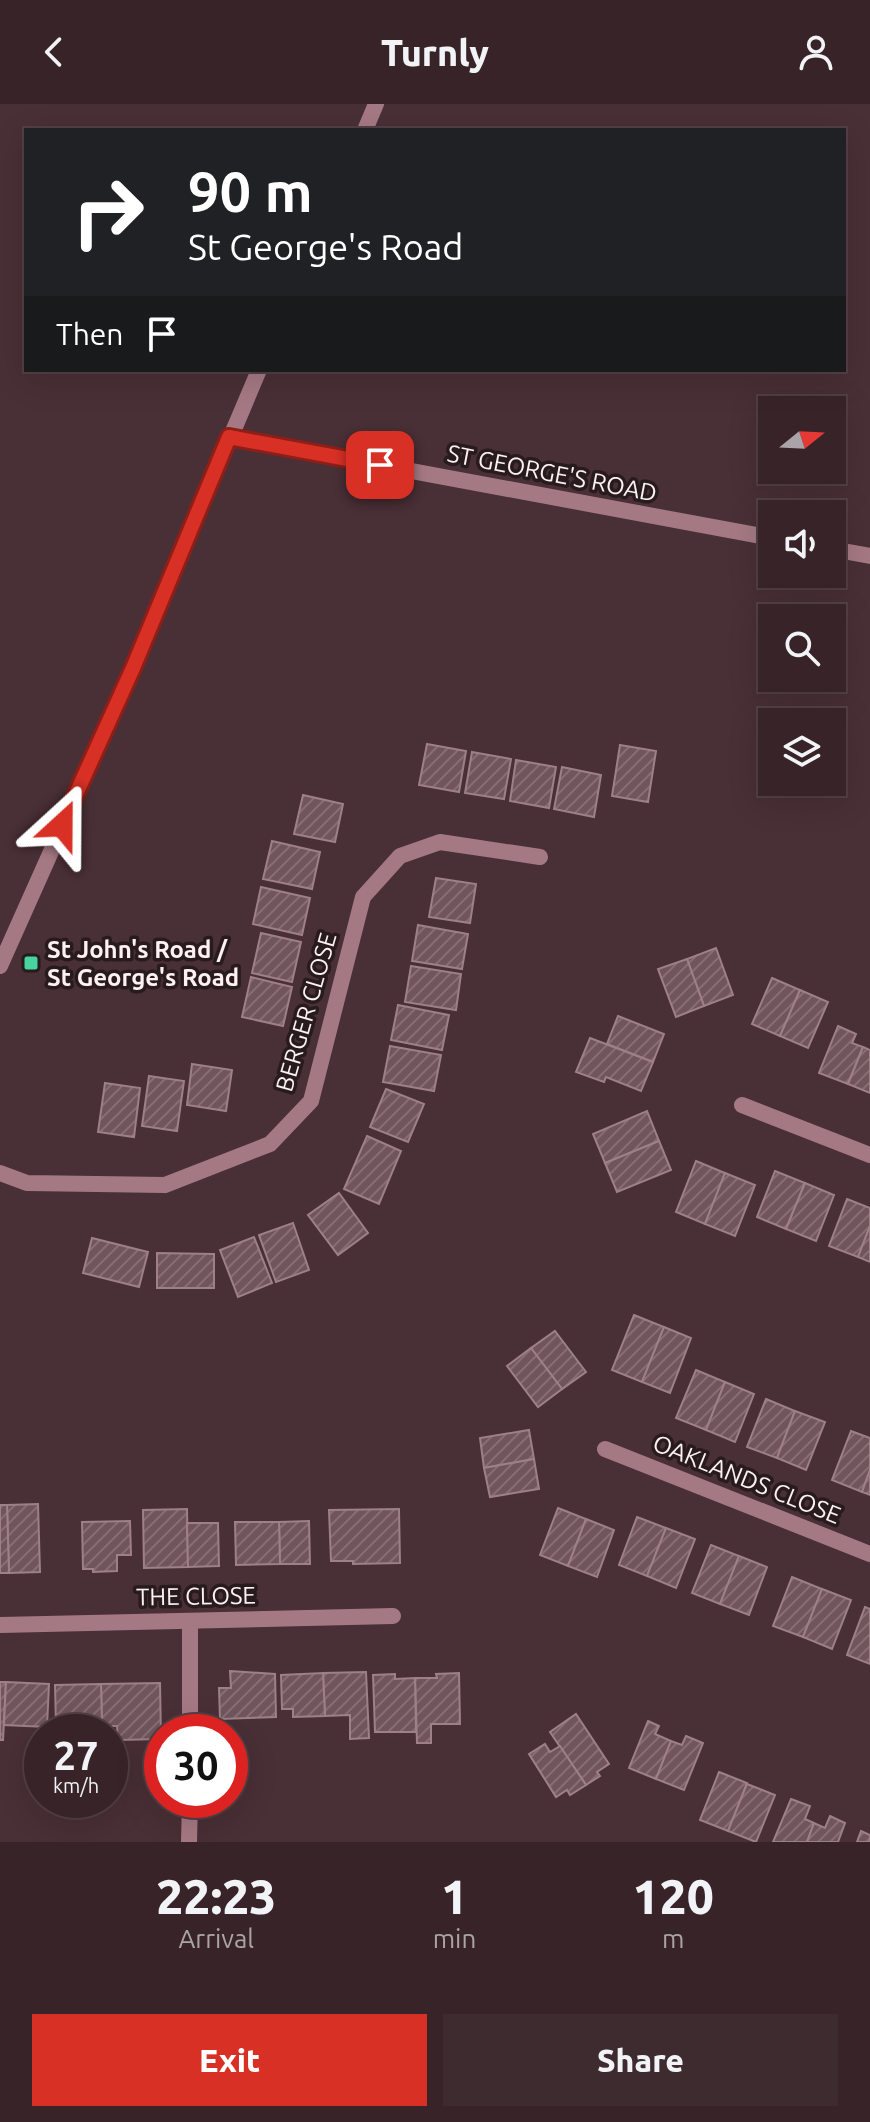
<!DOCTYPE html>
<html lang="en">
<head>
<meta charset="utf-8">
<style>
	:root { --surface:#372328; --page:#3e2b30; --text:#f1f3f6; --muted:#aaa4a8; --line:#514045; --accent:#d93025 }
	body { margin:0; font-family:Ubuntu,sans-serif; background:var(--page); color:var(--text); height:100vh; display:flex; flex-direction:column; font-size:30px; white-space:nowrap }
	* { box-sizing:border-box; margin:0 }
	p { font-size:26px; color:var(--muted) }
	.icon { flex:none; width:44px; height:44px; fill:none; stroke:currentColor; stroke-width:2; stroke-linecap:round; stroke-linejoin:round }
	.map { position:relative; height:1738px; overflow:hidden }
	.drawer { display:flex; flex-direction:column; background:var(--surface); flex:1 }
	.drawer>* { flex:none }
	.banner { position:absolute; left:24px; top:24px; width:822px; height:244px; border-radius:0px; box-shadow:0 8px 32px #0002,0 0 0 2px var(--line); background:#202124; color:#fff; overflow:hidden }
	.needle { width:52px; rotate:72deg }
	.tools { position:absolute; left:758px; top:292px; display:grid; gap:16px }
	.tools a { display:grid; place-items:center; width:88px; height:88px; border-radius:0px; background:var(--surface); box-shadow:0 8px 32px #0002,0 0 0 2px var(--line); font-size:40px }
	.speed { position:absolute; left:24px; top:1610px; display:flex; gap:16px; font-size:40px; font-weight:700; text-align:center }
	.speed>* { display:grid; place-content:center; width:104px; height:104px; border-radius:50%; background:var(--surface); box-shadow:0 8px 32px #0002,0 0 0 2px var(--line); line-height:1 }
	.speed small { font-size:20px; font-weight:400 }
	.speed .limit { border:12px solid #d22; background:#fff; color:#111 }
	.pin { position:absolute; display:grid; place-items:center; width:68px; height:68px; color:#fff; margin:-34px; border-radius:16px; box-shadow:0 4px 12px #0006 }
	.me { position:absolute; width:88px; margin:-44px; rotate:24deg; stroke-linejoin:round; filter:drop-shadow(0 0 6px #0008) }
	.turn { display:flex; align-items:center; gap:28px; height:168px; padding:0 32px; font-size:36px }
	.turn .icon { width:104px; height:104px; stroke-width:2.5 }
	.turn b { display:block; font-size:56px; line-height:68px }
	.then { display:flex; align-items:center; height:76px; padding:0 32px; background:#0003; gap:16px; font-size:30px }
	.eta { display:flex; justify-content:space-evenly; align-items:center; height:136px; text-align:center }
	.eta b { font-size:48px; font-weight:800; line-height:56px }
	.button { display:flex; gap:16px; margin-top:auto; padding:16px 32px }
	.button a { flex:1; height:92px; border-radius:0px; background:var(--accent); color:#fff; font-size:32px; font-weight:800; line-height:92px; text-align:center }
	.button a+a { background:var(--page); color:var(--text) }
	header { display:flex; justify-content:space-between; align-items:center; height:104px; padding:0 32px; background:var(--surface); font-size:36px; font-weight:800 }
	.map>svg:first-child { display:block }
</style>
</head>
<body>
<header><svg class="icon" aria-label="back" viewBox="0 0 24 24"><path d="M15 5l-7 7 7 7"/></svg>Turnly<svg class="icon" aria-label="person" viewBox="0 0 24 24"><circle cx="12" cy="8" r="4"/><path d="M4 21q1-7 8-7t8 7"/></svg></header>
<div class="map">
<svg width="870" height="1738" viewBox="0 0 870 1738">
	<defs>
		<pattern id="building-hatch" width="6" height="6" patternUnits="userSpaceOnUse" patternTransform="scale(2)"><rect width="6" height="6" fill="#71555c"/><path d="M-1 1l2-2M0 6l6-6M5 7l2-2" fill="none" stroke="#866e74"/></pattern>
	</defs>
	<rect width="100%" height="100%" fill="#492f36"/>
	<!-- building -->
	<g fill="url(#building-hatch)" stroke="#9e8087" stroke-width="2">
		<path d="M427,640L466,647L459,688L419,681Z"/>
		<path d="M620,641L656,647L648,698L612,692Z"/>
		<path d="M472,648L511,655L504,695L465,689Z"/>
		<path d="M516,656L556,663L549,704L510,697Z"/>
		<path d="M562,663L601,671L594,713L554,705Z"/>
		<path d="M303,691L343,700L335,738L294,730Z"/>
		<path d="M272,737L320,748L312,785L263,775Z"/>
		<path d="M436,774L476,780L470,819L429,813Z"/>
		<path d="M261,783L310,794L302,831L253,820Z"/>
		<path d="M418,821L468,830L462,865L412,857Z"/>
		<path d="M261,829L301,838L292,878L252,869Z"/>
		<path d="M716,844L733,891L704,902L687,855Z"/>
		<path d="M687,855L704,902L676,913L658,865Z"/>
		<path d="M411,862L461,870L456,906L405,898Z"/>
		<path d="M251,873L292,883L283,922L242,913Z"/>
		<path d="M772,874L800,886L780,932L752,920Z"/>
		<path d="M800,886L828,898L808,944L780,932Z"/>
		<path d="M398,901L449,911L442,946L391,936Z"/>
		<path d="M618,912L664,930L653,958L607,940Z"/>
		<path d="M838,922L856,930L852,939L863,943L848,980L819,969Z"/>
		<path d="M590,934L653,958L641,987L606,973L604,978L576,968Z"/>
		<path d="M390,942L441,951L434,987L383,978Z"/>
		<path d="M863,943L870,946V989L848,980Z"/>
		<path d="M192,960L232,966L226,1007L187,1001Z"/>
		<path d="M149,972L184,977L177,1027L142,1022Z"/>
		<path d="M105,979L140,984L134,1033L98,1028Z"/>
		<path d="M386,985L424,1000L408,1038L370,1023Z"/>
		<path d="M647,1007L659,1037L605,1059L593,1030Z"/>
		<path d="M367,1032L401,1047L379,1100L344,1085Z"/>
		<path d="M659,1037L671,1066L617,1088L605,1059Z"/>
		<path d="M696,1057L725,1069L705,1120L676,1108Z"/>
		<path d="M775,1067L805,1079L786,1125L757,1113Z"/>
		<path d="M725,1069L755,1081L735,1132L705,1120Z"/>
		<path d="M805,1079L834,1091L816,1137L786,1125Z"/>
		<path d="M339,1089L368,1129L338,1151L308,1111Z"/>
		<path d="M847,1095L870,1104V1122L858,1153L829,1142Z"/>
		<path d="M293,1119L309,1166L276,1178L259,1131Z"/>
		<path d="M870,1122V1158L858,1153Z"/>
		<path d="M254,1133L272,1179L238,1193L220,1146Z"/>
		<path d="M92,1134L148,1148L139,1183L83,1169Z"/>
		<path d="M157,1149L214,1150V1184H157Z"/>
		<path d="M634,1211L664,1223L642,1278L612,1266Z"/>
		<path d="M664,1223L691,1234L670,1289L642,1278Z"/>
		<path d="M555,1227L586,1268L562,1285L531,1244Z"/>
		<path d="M531,1244L562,1285L538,1303L507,1262Z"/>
		<path d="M696,1266L725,1278L706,1326L676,1314Z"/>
		<path d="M725,1278L754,1290L735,1338L706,1326Z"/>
		<path d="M766,1295L795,1307L777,1354L747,1343Z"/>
		<path d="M795,1307L825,1318L806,1366L777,1354Z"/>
		<path d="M529,1326L534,1355L484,1364L480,1334Z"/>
		<path d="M851,1327L870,1334V1366L862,1388L832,1376Z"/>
		<path d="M534,1355L539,1385L490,1393L484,1364Z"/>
		<path d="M870,1366V1391L862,1388Z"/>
		<path d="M38,1400L40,1468L9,1469L7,1401Z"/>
		<path d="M0,1401H7L9,1469H0Z"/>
		<path d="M558,1404L586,1415L568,1462L540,1451Z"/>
		<path d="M187,1405L188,1463L144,1464L143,1406Z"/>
		<path d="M399,1405L400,1459L353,1460V1457H331L329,1406Z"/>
		<path d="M637,1413L666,1424L647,1472L619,1461Z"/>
		<path d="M586,1415L614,1426L597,1473L568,1462Z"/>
		<path d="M130,1417L131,1451H117V1467L93,1468V1465H83L82,1418Z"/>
		<path d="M309,1417L310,1460H280L279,1418Z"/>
		<path d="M235,1418H279L280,1460L236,1461Z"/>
		<path d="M187,1419H218L219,1462L188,1463Z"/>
		<path d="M666,1424L695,1435L676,1484L647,1472Z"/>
		<path d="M711,1441L739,1452L720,1500L692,1489Z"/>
		<path d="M739,1452L767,1463L749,1511L720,1500Z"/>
		<path d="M792,1473L822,1485L803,1533L773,1522Z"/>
		<path d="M822,1485L851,1496L832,1545L803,1533Z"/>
		<path d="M865,1503L870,1505V1560L847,1551Z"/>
		<path d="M230,1567L275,1570L276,1613L220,1615L219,1584H231Z"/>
		<path d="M366,1568L369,1634L350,1635V1611L325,1612L323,1569Z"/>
		<path d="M323,1569L325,1612L293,1613V1605H282L281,1571Z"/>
		<path d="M459,1569L460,1620H431V1639H417L415,1574H437L436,1570Z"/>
		<path d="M395,1570V1575L415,1574L416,1628H375L373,1571Z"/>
		<path d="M0,1578H6L3,1636H0Z"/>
		<path d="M6,1578L49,1580L47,1623L4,1621Z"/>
		<path d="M160,1579L161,1635L118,1636L117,1622H102L101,1580Z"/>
		<path d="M101,1580L102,1622L56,1623L55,1581Z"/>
		<path d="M576,1610L609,1660L597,1668L600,1672L586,1681L550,1628Z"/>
		<path d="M648,1617L659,1622L655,1630L671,1637L656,1675L629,1664Z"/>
		<path d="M686,1632L703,1639L684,1686L656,1675L671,1637L682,1641Z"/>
		<path d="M545,1640L550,1648L560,1642L586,1681L570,1691L567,1686L556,1693L529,1650Z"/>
		<path d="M719,1668L747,1679L728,1727L700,1716Z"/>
		<path d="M747,1680L775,1691L756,1738L728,1727Z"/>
		<path d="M791,1695L810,1702L805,1715L814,1719L807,1738H773Z"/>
		<path d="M830,1712L845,1719L838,1738H807L814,1719L825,1724Z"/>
		<path d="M861,1727L870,1731V1738H857Z"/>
	</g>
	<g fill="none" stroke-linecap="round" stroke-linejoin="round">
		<!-- street -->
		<g stroke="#a57984" stroke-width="16">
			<path d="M365,26L376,0"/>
			<path d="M229,333L772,434"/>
			<path d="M832,445L870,452"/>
			<path d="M0,862L133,564L259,266"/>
			<path d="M742,1001L870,1051"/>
			<path d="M0,1069L27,1079L165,1081L270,1040L311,997L363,793L400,752L440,738L540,753"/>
			<path d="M605,1345L870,1450"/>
			<path d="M0,1521L393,1512"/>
			<path d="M190,1628V1517"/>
			<path d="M189,1738L190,1696"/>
		</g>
	</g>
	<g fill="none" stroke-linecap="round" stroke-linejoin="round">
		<defs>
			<path id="route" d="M62,721L133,564L229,333L380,361"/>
		</defs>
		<!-- route casing -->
		<use href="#route" stroke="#8d1f18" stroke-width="20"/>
		<!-- route -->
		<use href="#route" stroke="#d93025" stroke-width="14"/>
	</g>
	<!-- markers -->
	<rect fill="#47d49e" stroke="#271b1e" stroke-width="3" x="23" y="851" width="16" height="16" rx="4"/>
	<g text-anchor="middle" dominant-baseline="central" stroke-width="7" stroke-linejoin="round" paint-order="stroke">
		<!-- street labels -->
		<g font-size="24" fill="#fef0f3" stroke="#271b1e">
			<text transform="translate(552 369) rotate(11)">ST GEORGE'S ROAD</text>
			<text transform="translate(306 908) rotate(-74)">BERGER CLOSE</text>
			<text transform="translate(747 1375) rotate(22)">OAKLANDS CLOSE</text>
			<text transform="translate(196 1492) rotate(-1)">THE CLOSE</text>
		</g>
		<!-- poi labels -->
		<g font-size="24" font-weight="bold" fill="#fef0f3" stroke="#271b1e" text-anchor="start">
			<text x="47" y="845">St John's Road /<tspan x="47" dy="28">St George's Road</tspan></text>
		</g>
	</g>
</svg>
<div class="tools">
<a><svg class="needle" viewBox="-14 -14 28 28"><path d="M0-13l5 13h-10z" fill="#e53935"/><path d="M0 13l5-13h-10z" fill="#aaa4a8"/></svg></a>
<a><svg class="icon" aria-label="sound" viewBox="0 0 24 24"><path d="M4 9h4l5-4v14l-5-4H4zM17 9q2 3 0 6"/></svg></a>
<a><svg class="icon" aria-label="search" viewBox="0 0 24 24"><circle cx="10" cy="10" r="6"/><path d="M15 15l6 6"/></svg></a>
<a><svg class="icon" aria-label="layers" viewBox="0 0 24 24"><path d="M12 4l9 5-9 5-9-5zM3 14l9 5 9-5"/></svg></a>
</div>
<div class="speed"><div>27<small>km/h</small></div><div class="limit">30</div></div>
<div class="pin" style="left:380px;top:361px;background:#d93025"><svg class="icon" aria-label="arrive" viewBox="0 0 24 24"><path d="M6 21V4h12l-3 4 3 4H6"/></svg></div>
<svg class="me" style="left:62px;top:721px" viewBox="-20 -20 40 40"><path d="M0-17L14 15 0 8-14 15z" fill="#d93025" stroke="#fff" stroke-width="4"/></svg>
<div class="banner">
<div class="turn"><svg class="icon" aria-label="right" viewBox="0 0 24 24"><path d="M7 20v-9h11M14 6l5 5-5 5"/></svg><div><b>90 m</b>St George's Road</div></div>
<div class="then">Then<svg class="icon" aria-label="arrive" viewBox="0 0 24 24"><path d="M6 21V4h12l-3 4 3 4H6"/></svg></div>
</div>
</div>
<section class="drawer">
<div class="eta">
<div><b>22:23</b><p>Arrival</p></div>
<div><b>1</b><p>min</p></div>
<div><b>120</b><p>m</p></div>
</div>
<div class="button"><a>Exit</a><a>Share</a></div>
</section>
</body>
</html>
